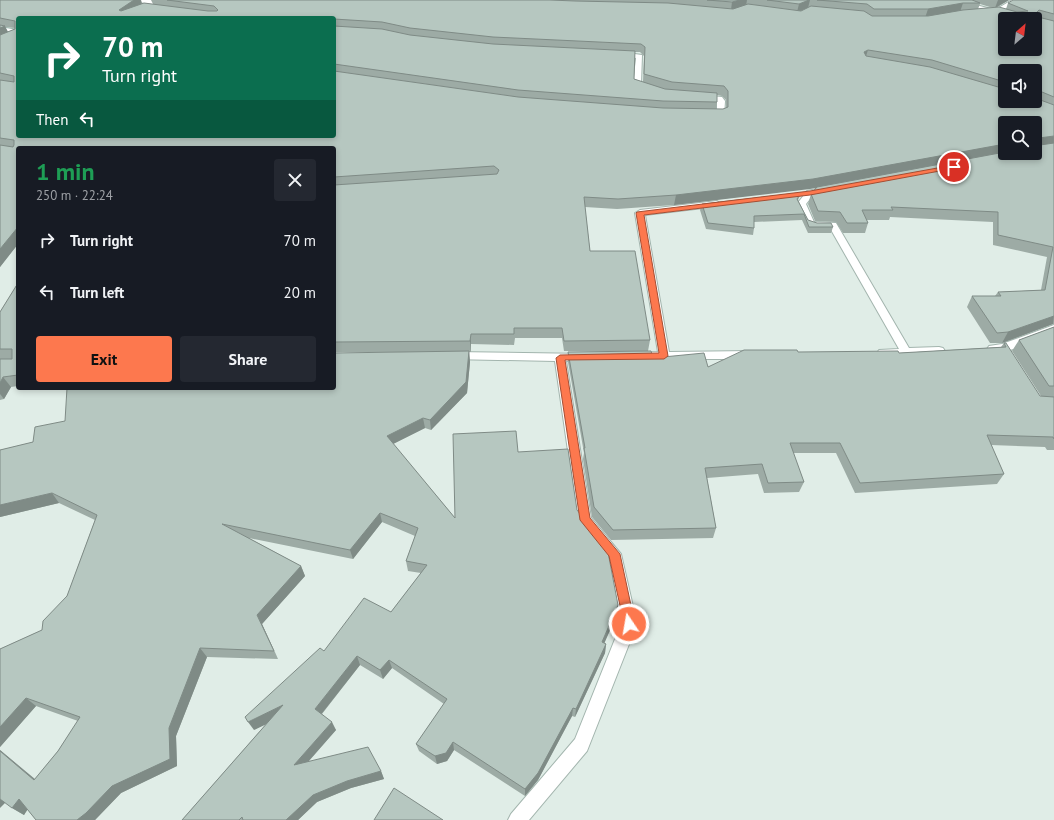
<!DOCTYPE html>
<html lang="en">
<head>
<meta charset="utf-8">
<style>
	:root { --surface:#171b24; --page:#242831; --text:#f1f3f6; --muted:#9ea1a6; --accent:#fd784e }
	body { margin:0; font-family:"PT Sans",sans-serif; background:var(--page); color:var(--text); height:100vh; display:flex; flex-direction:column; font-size:15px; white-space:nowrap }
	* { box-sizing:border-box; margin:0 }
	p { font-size:13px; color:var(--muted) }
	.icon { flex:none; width:22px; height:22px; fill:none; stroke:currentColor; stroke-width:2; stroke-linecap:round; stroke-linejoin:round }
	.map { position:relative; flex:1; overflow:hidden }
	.sheet { position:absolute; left:16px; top:146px; width:320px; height:244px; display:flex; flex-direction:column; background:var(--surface); border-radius:4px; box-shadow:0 2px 6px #0003 }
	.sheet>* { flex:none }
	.hud { position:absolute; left:16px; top:16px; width:320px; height:122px; border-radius:4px; box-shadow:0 2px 6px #0003; background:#0b6e4f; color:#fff; overflow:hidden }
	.needle { width:26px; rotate:28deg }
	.buttons { position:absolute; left:998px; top:12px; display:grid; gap:8px }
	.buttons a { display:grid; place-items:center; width:44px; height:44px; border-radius:4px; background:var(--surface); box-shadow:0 2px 6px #0003; font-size:20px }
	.pin { position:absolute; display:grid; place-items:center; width:34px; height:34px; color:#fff; margin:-17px; border:2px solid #fff; border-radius:50%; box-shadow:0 1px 4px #0007 }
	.me { position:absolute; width:44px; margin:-22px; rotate:348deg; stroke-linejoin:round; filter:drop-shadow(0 0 3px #0008) }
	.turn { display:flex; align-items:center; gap:14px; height:84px; padding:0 20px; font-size:18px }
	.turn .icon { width:52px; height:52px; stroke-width:2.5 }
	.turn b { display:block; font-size:28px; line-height:34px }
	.then { display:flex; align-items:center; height:38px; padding:0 20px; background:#0003; gap:8px; font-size:15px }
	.round { display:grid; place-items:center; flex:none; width:42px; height:42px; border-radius:4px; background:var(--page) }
	.summary { display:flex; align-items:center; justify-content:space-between; height:68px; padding:0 20px }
	h1 { font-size:24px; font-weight:600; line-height:30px; color:#1e9e55 }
	.action { display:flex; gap:8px; margin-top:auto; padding:8px 20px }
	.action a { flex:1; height:46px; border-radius:4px; background:var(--accent); color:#111; font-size:16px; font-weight:600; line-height:46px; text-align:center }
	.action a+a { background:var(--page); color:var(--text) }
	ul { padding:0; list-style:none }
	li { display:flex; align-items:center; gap:12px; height:52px; padding:0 20px }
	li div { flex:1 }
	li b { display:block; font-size:15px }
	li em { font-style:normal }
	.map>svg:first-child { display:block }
</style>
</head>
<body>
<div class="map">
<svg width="1054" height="820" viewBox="0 0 1054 820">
	<rect width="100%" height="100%" fill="#e0ede7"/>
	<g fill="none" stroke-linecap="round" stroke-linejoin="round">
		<defs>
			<g id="street">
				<path d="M132,0H159L152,5Z"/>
				<path d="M947,0H957L995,10L1012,0H1019L1001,12L1023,19H1013L996,14L986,15L985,14L988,12Z"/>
				<path d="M620,52L642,55L641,84L650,89V93H644L633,85L636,58L618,55L617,54Z"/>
				<path d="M698,95L722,97L725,101L724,117H718L717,115V101L698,99Z"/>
				<path d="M828,187L832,190L831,192L813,195L806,204L814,222L836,223L909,348L939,347L943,348L945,351L943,354L883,357L879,356L877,353L879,350L899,349L830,228L808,227L797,204L807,191Z"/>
				<path d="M717,201L721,204L720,206L645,215L669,352L751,351L755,352L757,355L755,358L751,359H633L631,356L633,353L658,352L635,213L640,210Z"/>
				<path d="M1054,325V333C1038,339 1005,356 989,352L987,349L989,346L1002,344Z"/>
				<path d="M453,352L589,354L591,357L589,360L566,361L591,518L621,554L637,624L587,751L529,820H508L511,814L575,739L621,624L607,556L578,520L555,361L449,359L447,356L449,353Z"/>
			</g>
			<path id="secondary" d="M0,27L18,30V34L0,31Z"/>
		</defs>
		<!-- street casing -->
		<use href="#street" stroke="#a3b5ae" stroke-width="2"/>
		<!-- secondary casing -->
		<use href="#secondary" stroke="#9eb9af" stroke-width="2"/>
		<!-- street -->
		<use href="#street" fill="#fff" fill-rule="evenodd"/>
		<!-- secondary -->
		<use href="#secondary" fill="#fff" fill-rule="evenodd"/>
	</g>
	<!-- wall -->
	<g fill="#9daba5" fill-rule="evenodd">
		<path d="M0,0H141L142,4H153L151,0H1009L996,8L1006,9L1008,3L1054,0V324H1053L1002,343H990L967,307L972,296H995L998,292L1041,290L1047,257L993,245V222L890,217L889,220H867L868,223L865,233H843L836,222L815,221L808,204L811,194L816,187L674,205L617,209L585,207L590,251L650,340L648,351H564L562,338H515L514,345L471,344V352H469L470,362L467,393L431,430L425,428L393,444L455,518L518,452L577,510L618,605L617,614L604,643L606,644L605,653L575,717L572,716L538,780L525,796L454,750L447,761L437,764L419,751L416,744L444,704L392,668L383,679L360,665L322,714L336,730L309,761L381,771L384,779L351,788L317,802L298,820H182L267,723L254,730L324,651L391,612L421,573L408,571L406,561L415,536L382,522L353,559L249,538L301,566L305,576L262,624L278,659L207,657L176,736L177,766L121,793L95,820H36L27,809L24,815L12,808L0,750L35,779L58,751L78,721L36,706L0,747V649L42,630L67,596L95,520L59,503L0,517V450L414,352H334V148H18V244L0,267ZM980,4L993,8L978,9ZM334,18V136H18ZM5,27L15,28V29L8,32ZM635,52H640L644,56L643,82L634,79ZM1005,71H1035V101H1005ZM717,95L722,96L726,100V108L723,109H716L717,102ZM1035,123V153H1005Z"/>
		<path d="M801,193L798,200L808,220L817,223L833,227L831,233H808L802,220L754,222V228L753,235L706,229L700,210L702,204Z"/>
		<path d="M18,283V386L11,387L4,399L0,400V312Z"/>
		<path d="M1054,327V450H1047L1045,447L991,445L1004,474L997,484L855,493L836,453H793L804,482L799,492L764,493L758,474L707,478L716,528L713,538L611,540L592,517L583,459L584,453L568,362V352L653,358L708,367L798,352L899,353L1001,347L1004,343L1040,396H1041L1012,351L1019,340Z"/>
	</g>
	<!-- shaded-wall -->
	<g fill="#7f8b86">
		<path d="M134,0H141L142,5L123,18L119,10Z"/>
		<path d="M740,0H747L746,6L731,10L732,2Z"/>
		<path d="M809,0H810L808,8L797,12L799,4Z"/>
		<path d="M998,0H1009L995,8Z"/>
		<path d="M963,3L960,12L925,18L928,9Z"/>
		<path d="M5,26L9,34L0,38V28Z"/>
		<path d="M868,50L865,59L864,52Z"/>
		<path d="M1054,136V144L1035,148L1039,138Z"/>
		<path d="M1005,144V153L810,189L674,205L676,195Z"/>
		<path d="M18,227V244L0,267V249Z"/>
		<path d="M1054,316L1053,324L1002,343L1008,332Z"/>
		<path d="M471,334V352L470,341Z"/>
		<path d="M469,351L470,362L467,393L431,430L430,420Z"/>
		<path d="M3,377L11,387L4,399L0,394V383Z"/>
		<path d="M423,418L425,428L389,446L387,436Z"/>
		<path d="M52,493L59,503L0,517V505Z"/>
		<path d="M380,513L382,522L353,559L350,550Z"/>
		<path d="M301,566L305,576L262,624L278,659L257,615Z"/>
		<path d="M618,605L617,614L601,651L602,642Z"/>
		<path d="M606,644L605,653L575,717L576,709Z"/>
		<path d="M200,648L207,657L176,736L177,766L121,793L95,820H77L169,728Z"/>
		<path d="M357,656L360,665L319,717L315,709Z"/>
		<path d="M389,660L392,668L383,679L380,670Z"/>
		<path d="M26,698L36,706L0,747V727Z"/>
		<path d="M283,705L288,714L254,730L248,722Z"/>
		<path d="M573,708L572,716L538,780L525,796V789Z"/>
		<path d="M332,722L336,730L299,772L294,765Z"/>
		<path d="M453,742L454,750L447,761L437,764L435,756Z"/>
		<path d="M0,750L44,787L34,780L0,751Z"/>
		<path d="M381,771L384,779L351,788L317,802L298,820H286L313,795L347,781Z"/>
		<path d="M0,799L6,802L0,808Z"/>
		<path d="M19,799L30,806L24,815L12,808Z"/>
	</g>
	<!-- building -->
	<g fill="#b6c7c0" stroke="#7f8b86" fill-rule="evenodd">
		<path d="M0,0H134L119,10L121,11L144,3L208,11H217L218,10L214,6L167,0H550L575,1L668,3L733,9L748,4L801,11L811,6L864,11L872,16H928L963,10L999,7L1017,12L1028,11L1008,3L1013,0H1054V14L1039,10L1037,12L1038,17L1054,21V97L1042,92L1035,91V71H1005V82L932,60L868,50L864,52L866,56L930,67L1005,89V101H1035V98L1054,105V136L1039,138V143L1040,145L1054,143V316L1008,332L997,333L972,296H1001L998,292L1045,290L1053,247L998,235V212L891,207L893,210H862L868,223H847L840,212L818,211L811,194L817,187L1005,152V153H1035V145L1036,144L1035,142V123H1005V144L813,179L676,195L618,199L584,197L590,251H635L650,340L564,341L562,328H514V334H471L470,341L334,342V185L497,174L499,170L494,166L334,177V148H18V227L0,249V145L13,147L14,145V140L0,138V80L14,82V76L0,73V35L15,29V21L0,18ZM18,18H334V19L382,22L410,28L493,37L641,44L645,47L644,74L672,82L724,86L728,91V107L723,109L663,108L518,97L334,71V136H18ZM1005,19H1035V49H1005Z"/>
		<path d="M707,0H740L732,2Z"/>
		<path d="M767,0H809L799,4Z"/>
		<path d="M817,0H972L980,3H963L928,9H874L867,4Z"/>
		<path d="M0,25L5,26L0,28Z"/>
		<path d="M334,26L382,29L410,35L493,44L635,51L634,79L665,89L717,93V102L663,101L518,90L334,64Z"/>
		<path d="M801,193L797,199L808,220L817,223H831L833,227H809L804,214L754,216V228L708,223L702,204Z"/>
		<path d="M18,283V375L3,377L0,383V359H12V349H0V312Z"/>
		<path d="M1054,327V386H1049L1019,340Z"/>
		<path d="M1004,343H1006L1040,396L1054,397V439L1053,437L987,435L1004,474L860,483L840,443H790L804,482L768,483L762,464L705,468L716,528L613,530L594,507L584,448H585L568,352L651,351L653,358L704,353L708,367L744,350H797L798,352L898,351L899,353L1006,347Z"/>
		<path d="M469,351L466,382L430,420L423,418L387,436L455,518L453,434L516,431L518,452L568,449L577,510L607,547L618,605L602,642L606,644L576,709L573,708L538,773L525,789L453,742L446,753L435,756L416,744L447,699L389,660L380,670L357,656L315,709L332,722L294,765L368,747L381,771L347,781L313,795L286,820H243L242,817L239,820H182L283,705L248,722L245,717L320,648L324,651L364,598L391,612L427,565L406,561L418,528L380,513L350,550L222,524L301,566L257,615L274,651L200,648L169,728L170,759L112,786L86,813L77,820H36L19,799L12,808L0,799V751L34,780L58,751L80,717L26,698L0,727V649L42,630L43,621L67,596L97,515L52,493L0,505V450L33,442L35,427L65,421L67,388H334V353Z"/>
		<path d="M394,788L443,820H374Z"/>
	</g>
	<!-- route -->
	<path fill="#fd784e" stroke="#a44e33" d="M954,165L957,167L956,168L810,195L644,215L668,356L664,359L565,360L590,518L620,554L635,624L633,628L629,629L625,628L609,556L580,520L556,358L560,355L659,353L636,213L637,212L810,191Z"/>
</svg>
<div class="buttons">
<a><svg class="needle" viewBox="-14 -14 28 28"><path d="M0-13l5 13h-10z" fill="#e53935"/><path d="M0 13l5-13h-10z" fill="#9ea1a6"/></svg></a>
<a><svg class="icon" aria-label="sound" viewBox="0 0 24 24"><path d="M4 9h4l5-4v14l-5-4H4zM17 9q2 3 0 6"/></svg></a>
<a><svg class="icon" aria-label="search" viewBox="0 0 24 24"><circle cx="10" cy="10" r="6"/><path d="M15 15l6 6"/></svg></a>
</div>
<div class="pin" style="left:954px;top:167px;background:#d93025"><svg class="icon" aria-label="arrive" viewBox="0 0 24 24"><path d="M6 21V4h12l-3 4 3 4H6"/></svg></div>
<svg class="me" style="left:629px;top:624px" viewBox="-20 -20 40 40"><circle r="17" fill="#fd784e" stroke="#fff" stroke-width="3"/><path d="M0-11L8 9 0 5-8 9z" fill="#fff"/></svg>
<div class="hud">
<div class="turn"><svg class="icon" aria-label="right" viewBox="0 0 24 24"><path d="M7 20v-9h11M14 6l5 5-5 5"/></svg><div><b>70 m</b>Turn right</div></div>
<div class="then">Then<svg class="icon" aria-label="left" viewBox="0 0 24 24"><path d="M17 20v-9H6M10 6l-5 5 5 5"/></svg></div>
</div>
<section class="sheet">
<div class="summary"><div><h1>1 min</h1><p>250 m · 22:24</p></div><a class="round"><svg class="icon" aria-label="close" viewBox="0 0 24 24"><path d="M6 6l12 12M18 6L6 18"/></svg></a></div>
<ul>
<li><svg class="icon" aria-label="right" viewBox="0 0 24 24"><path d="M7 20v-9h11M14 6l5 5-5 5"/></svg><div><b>Turn right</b></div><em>70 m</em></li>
<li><svg class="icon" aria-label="left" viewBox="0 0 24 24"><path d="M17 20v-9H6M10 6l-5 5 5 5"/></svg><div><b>Turn left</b></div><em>20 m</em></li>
</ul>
<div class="action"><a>Exit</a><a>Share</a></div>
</section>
</div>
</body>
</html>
